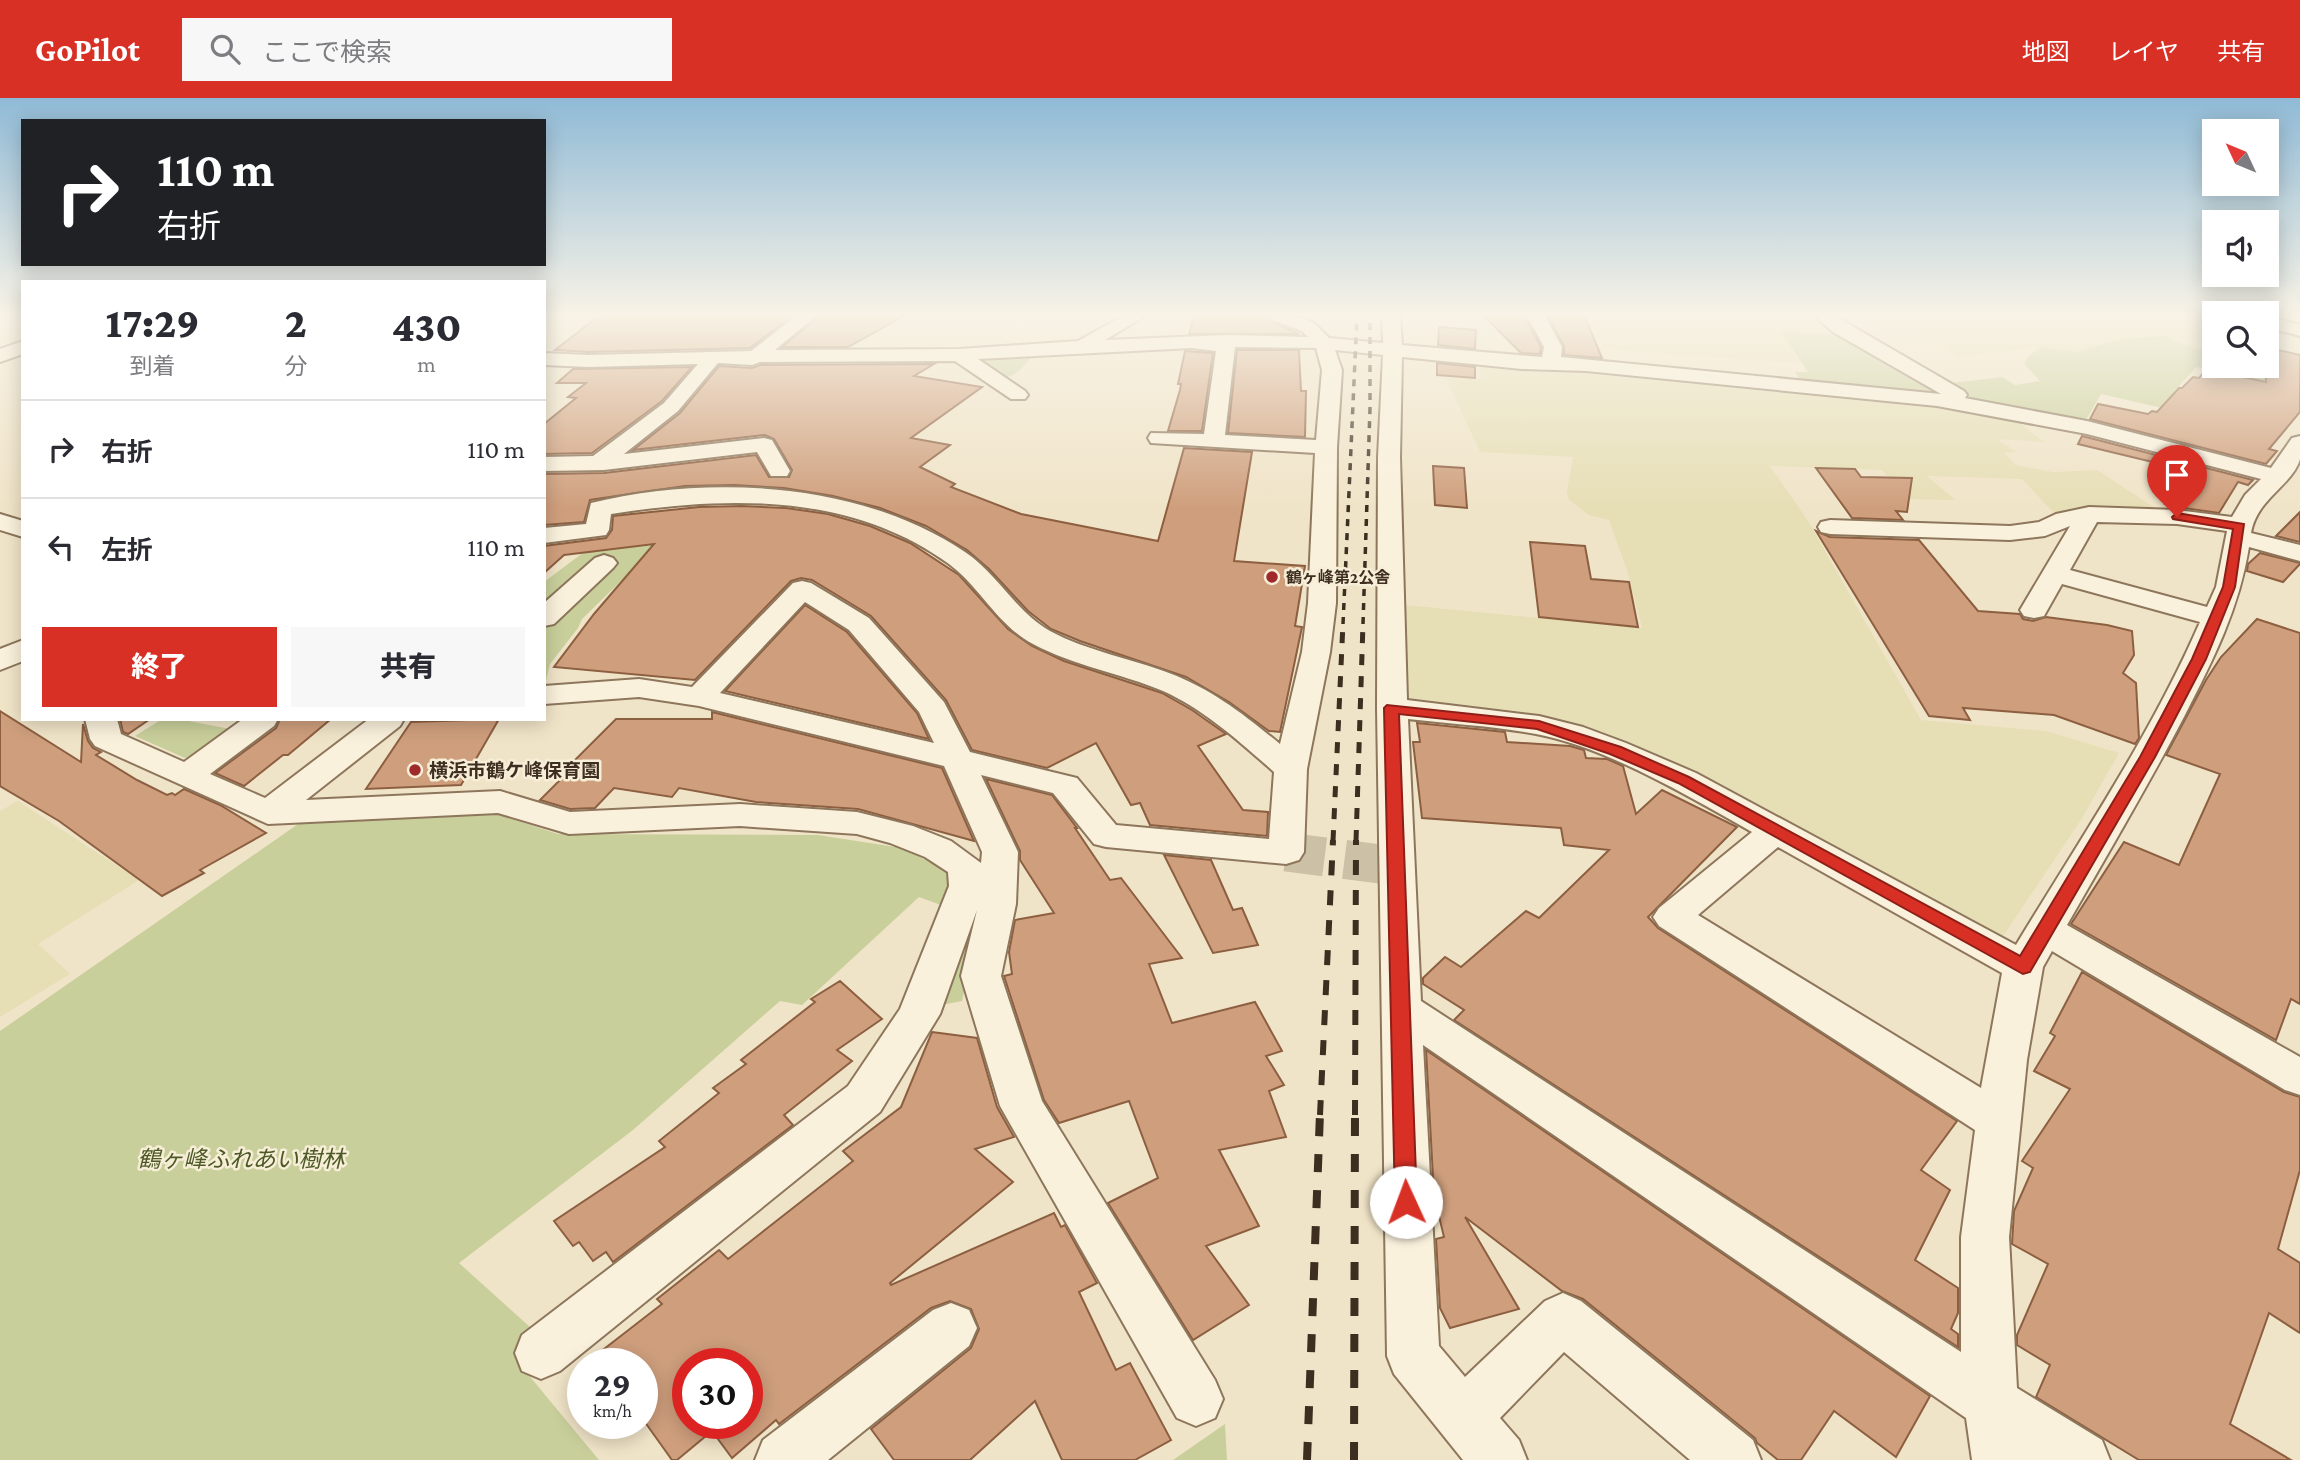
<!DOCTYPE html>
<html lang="ja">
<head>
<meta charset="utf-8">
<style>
	:root { --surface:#fff; --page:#f7f7f7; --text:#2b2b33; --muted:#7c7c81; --line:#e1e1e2; --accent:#d93025 }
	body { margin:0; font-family:"Crimson Pro","Noto Sans JP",serif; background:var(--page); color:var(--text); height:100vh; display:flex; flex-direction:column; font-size:26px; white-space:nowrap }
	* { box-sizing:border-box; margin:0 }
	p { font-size:23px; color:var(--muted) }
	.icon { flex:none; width:38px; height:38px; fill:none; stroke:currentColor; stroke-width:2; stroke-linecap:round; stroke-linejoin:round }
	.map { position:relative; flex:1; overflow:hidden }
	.sheet { position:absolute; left:21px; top:182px; width:525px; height:441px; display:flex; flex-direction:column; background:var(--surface); border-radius:0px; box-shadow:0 4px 18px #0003 }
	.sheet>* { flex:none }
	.top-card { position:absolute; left:21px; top:21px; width:525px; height:147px; border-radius:0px; box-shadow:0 4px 18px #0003; background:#202124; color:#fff; overflow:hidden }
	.needle { width:46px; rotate:314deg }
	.tools { position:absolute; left:2202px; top:21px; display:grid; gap:14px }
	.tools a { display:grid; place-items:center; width:77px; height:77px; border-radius:0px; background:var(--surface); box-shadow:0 4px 18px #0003; font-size:35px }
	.speed { position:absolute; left:567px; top:1250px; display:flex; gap:14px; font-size:35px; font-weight:700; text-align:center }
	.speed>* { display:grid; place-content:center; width:91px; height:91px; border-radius:50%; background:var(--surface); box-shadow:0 4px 18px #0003; line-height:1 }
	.speed small { font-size:18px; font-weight:400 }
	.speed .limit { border:10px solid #d22; background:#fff; color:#111 }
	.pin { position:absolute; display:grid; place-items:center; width:60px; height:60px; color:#fff; margin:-72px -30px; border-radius:50% 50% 50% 0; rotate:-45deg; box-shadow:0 0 7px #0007 }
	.pin .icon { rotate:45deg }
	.me { position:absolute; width:77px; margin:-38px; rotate:358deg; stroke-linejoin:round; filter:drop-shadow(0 0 5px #0008) }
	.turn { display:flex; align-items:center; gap:24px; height:147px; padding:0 21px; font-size:32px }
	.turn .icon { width:91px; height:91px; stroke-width:2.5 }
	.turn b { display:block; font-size:49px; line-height:60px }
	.eta { display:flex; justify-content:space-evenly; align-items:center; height:119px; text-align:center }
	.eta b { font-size:42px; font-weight:800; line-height:49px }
	.button { display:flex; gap:14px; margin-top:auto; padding:14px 21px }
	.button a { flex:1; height:80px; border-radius:0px; background:var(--accent); color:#fff; font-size:28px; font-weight:800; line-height:80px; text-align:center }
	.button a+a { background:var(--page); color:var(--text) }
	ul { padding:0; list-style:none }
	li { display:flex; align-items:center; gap:21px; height:98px; padding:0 21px; border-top:2px solid var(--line) }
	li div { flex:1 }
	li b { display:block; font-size:26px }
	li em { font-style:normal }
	header { display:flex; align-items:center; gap:42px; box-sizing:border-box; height:98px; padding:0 35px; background:var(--accent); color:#fff }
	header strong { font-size:33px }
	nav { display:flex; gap:38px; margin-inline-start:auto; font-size:24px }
	.search { width:490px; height:63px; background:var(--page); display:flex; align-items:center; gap:18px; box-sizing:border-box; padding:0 24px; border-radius:0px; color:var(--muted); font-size:26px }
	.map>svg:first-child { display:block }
</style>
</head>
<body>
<header>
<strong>GoPilot</strong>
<div class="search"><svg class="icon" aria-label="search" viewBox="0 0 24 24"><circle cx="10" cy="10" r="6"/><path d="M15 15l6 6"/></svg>ここで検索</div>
<nav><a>地図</a><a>レイヤ</a><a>共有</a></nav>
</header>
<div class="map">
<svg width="2300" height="1362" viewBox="0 0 2300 1362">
	<rect width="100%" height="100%" fill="#f0e4c8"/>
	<!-- farmland -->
	<g fill="#e6deb5">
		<path d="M1591,218H1819L1839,236L1782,235L1800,265L1665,256L1603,250Z"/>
		<path d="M1885,218H2170L2196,225L2214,219V253L2192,250L2163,238L2121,241L2076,254L2041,249L1958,259L1936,243L1922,244L1910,236H1891L1870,223H1890Z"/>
		<path d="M1479,266H1547L1887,295L2019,321L2022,327L2044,344L1997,341L2017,354L2004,355L2016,367L2053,374L2097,372L2161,414L2088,412L2055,416L2022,381L1927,378L1955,402L1906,401L1882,372L1770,368L1808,423L1921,622L2046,633L2119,655L2081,722L1999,844L1606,643L1413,608L1405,596L1404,507L1642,530L1627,472L1609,422L1589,417L1569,402L1567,394L1573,359L1480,354L1446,280L1481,281Z"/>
		<path d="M18,703L139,782L38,846L70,876L0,919V713Z"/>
	</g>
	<!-- green -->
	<g fill="#c9cf9b">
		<path d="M1781,234L1839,236L1961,304L1803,286L1795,274H1808Z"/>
		<path d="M2163,238L2192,250L2214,253V268H2266L2267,283L2196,269L2172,296L2240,312L2227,325L2101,296L2083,327L1979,306L1943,286L2002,279L2015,287L2040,283L2024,266L2029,258L2041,249L2076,254L2121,241Z"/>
		<path d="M1032,258C1008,290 1003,280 972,262L976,259Z"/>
		<path d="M682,436L657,484L621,483L582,521L578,530L550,566L544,591V484L584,454Z"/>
		<path d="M162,621H178L241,633L215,651L185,660L135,638Z"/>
		<path d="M488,713L558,736L818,737L902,750L945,772L953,791L949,810L919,799L802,907L780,903L633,1032L459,1165L541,1239L517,1263L599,1362H0V933L301,724Z"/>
		<path d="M985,800L962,903L931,909L976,804Z"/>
		<path d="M1225,1326L1227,1362H1173Z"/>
	</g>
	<!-- building -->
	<g fill="#cf9f7d" stroke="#8d5f41" stroke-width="2" fill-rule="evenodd">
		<path d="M599,218H792L750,250L588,254L555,252Z"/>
		<path d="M819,218H904L848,249H782Z"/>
		<path d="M1194,218H1267L1272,224L1299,236H1189Z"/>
		<path d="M1484,218H1524L1541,249L1540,256L1521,255Z"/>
		<path d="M1548,218L1585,219L1602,260L1564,257V248Z"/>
		<path d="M1439,229L1476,232L1475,251L1438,247Z"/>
		<path d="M2266,249L2300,257V314L2269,351L2277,353L2266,366L2090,321L2098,306L2148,316L2152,313L2157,314L2179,290H2182L2193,279L2199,280L2206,271L2266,284Z"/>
		<path d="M1237,252H1299L1301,293H1306L1305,339L1228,335Z"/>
		<path d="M1185,253L1213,255L1202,333H1168L1180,292L1181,286H1178Z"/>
		<path d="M1437,265L1475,269V280L1437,277Z"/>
		<path d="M934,266L914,278L982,289L911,340L950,347L920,369L955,386L951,389L1021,416L1158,443L1184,350L1252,354L1234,463L1305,468L1295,528L1302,529L1280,634L1269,633L1229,604L1186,579L1080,543L1051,531L1028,513L989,471L967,452L926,428L880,410L833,398L784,390L734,387L685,388L590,402L584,424L544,427V376L604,375L756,357L769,379H789L792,372L774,341L765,337L633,352L680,315L719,268L752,270L760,267Z"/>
		<path d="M692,269L662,303L592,355L544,356V326L576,300L568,299L586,285H557L573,271Z"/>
		<path d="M2082,338L2086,339L2253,382L2248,387L2238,384L2219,415L2177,409L2165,406L2181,384H2189L2190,373L2078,346Z"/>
		<path d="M1433,368L1464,370L1467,410L1435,407Z"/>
		<path d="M1816,370L1855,371L1861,379L1912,380L1907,414L1896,413L1903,422L1852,420Z"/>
		<path d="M742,408L786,410L828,416L870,428L910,445L959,477L1008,531L1032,548L1064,563L1162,595L1192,612L1226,636L1198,648L1243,712L1268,714L1267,738L1150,727L1140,705L1131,707L1096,645L1047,670L972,652L946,602L871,518L812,482L801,480L791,483L695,582L554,569L594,516L654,446L564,457L544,475V448L606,440L612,432L613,418L699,409Z"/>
		<path d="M2300,414V444L2276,438Z"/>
		<path d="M1816,433L1830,439L1919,442L1978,513L2020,516L2023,521L2033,523L2046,519L2107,527L2132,533L2134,557L2123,575L2136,585L2139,640L2135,646L2054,617L1963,610L1970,622L1929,618Z"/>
		<path d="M1530,444L1585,448L1591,481L1629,484L1638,529L1539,519Z"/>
		<path d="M2260,455L2300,465V466L2283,484L2247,473L2248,466Z"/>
		<path d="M805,507L847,534L917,615L929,641L725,593Z"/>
		<path d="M2257,521L2300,535V906L2291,901L2276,942L2071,826L2124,744L2179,767L2220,676L2166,657L2206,582L2221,559Z"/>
		<path d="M0,613L81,664L83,626L88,643L93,650L101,654L96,657L137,682L167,697L172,695L175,697L184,691L220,707L266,735L200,772L204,775L162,798L59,723L0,688Z"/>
		<path d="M712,614L942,670L974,743L858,711L756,704L679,690L672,699L614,690L595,710L570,711L540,702L568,674H563L616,621H712Z"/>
		<path d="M120,621H150L128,636L123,634Z"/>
		<path d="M280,621H331L288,657H283L244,688L215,675L276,630Z"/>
		<path d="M499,621L461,687L366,691L411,624Z"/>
		<path d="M1417,625L1505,634L1507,644L1570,648L1584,652L1586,660L1607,661L1623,668L1636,716L1662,692L1737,729L1648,819L1658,830L1957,1023L1921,1072L1950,1092L1915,1162L1958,1190V1215L1951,1231L1958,1236V1249L1454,922L1464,912L1423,886V880L1445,859L1461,869L1526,813L1539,820L1609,752L1564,747L1561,730L1422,720L1413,644H1420Z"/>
		<path d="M986,681L1052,697L1077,730H1075L1110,782L1121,780L1182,860L1149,866L1172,925L1255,904L1282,953L1266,958L1284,987L1269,993L1286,1039L1219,1052L1259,1128L1206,1148L1249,1207L1193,1242L1108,1105L1158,1080L1129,1003L1059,1025L1044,1002L1004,878L1012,876L1009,854L1015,822L1054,815L1020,762V753Z"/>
		<path d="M1164,757L1211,762L1233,812L1242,810L1258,847L1213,855Z"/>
		<path d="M2082,874L2284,994L2300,999V1072L2278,1151L2300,1165V1235L2269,1215L2230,1326L2291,1362H2139L2036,1299L2050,1267L2017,1247V1237L2048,1166L2012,1146L2014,1113L2033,1070L2022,1063L2070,991L2034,973L2055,938L2050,935Z"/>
		<path d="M840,883L882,921L837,952L852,963L784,1017L793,1027L613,1164L606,1154L593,1163L579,1144L573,1148L554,1123L665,1049L659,1043L719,995L713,990L746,966L741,962L815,904L811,901Z"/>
		<path d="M932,934L977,940L997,1009L1014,1039L975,1051L1013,1084L890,1185L891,1187L1054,1115L1061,1129L1065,1127L1097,1185L1079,1194L1116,1272L1130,1265L1171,1342L1135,1362H1062L1035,1303L970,1362H894L871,1331L971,1250L979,1231L971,1211L950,1203L931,1210L779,1326L776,1322L732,1360L712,1333L677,1362H672L642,1320V1265H586L662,1206L657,1201L719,1152L728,1161L853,1063L843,1053L901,1009ZM688,1265H747V1325H688Z"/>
		<path d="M1426,952L1930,1298L1896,1359L1834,1313L1801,1362H1778L1757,1345L1755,1340L1583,1201L1562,1193L1465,1119L1519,1211L1450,1230L1440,1210L1436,1141L1444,1139L1434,1097Z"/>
	</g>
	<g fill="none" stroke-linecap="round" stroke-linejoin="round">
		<!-- street-tunnel -->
		<path stroke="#ccc0a6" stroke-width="39" stroke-dasharray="39 20" stroke-linecap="butt" d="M1286,754L1396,768"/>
		<defs>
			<g id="street">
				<path d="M796,218H816L775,252L959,251L1078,243L1123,218H1145L1105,242L1227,237L1308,239L1302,233L1273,222L1270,218H1295L1314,225L1329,240L1383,245L1382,218H1400L1402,247L1542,259L1544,249L1527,218H1545L1562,249L1561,259L1941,296L1833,234L1815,218H1835L1964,293L1967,297L1965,300L2087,323L2271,370L2292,340L2300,338C2300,345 2300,355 2300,361C2292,388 2257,400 2251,435L2300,447V463L2249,449C2239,511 2213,562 2185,617C2148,688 2107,757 2067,827L2300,959V997L2285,992L2052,853L2043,869L2027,962L2009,1139L2017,1290L2102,1342L2110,1362H1972L1966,1320L1423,947L1439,1248L1465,1279L1545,1203L1563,1195L1581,1203L1753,1342L1761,1362H1690L1564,1254L1500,1320L1519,1342L1527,1362H1463L1394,1276L1387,1258L1377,610L1378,359L1383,257L1335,252L1342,272L1337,349L1336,505L1330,554L1307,671L1304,754L1299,762L1286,766L1106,749L1094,746L1053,695L981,677L1018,754L1016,806L1001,878L1042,1003L1215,1282L1223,1301L1215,1320L1196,1328L1177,1320L1000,1008L961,878L977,812L940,916L880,1014L560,1273L541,1281L522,1273L515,1255L522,1237L848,988L900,911L949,788L948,774L925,759L890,745L857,736L740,728L569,736L498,715L268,726L95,648L90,641L85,621H117L121,636L184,664L243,621H278L274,628L210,676L265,700L369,621H404L400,628L306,702L500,693L570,714L740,706L857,714L913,728L951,743L981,765L982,754L944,668L699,608L639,599L544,606V588L639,581L692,589L793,485L802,483L811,485L869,520L944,604L970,654L1077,680L1116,727L1269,741L1274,674C1240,644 1205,612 1163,593C1120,575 1074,568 1033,546C997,527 981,490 949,466C850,394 726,398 611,416L609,432L606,437L544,445V430L586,426L591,405C709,376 862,384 965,454C998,476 1015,513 1050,533C1087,553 1130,560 1169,575C1212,591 1246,618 1280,646L1302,554L1308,505L1315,355L1151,345L1148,340L1151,335L1204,336L1216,253L1192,250L978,261L1025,293L1028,297L1025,301H1011L955,263L760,264L752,267L718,265L678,313L624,356L764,340L772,342L790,373L787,378H771L757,354L604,372L544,373V359L593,358L664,305L698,266L588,269L544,267V255L588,257L751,253ZM1235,249L1316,250L1322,272L1316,342L1225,337ZM1402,259L1522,271L1586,273L1937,308L2087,336L2261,381L2245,397L2232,419L2177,412L2089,409L2056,416L2039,424L2010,428L1830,422L1821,424L1818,429L1821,434L1830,436L2010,442L2045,438L2070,428L2020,512L2024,518L2034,520L2044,518L2062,486L2200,524C2151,637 2079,743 2016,847L1696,675L1626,645L1583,629L1539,618L1407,602L1400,359ZM2097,424L2177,426L2227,433L2216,489L2207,509L2070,472ZM805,504L849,532L919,614L934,645L720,595ZM1408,621C1450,626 1494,628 1536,636C1606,649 1690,699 1752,734L1659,810L1653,819L1659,828L1975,1032L1961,1139V1254L1421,903ZM1778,749L2002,875L1981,990L1698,817Z"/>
				<path d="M2266,218L2300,227V238L2266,229Z"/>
				<path d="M23,243V256L0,264V251Z"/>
				<path d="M0,416L23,423V439L0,432Z"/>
				<path d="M604,457L613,460L617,465L613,470L554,526L544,528V505L595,460Z"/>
				<path d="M23,542V563L0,572V551Z"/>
				<path d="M951,1205L969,1212L977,1230L969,1248L828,1362H755L763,1342L933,1212Z"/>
			</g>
		</defs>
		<!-- street casing -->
		<use href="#street" stroke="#8d765c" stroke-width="4"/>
		<!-- street -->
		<use href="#street" fill="#faf1dc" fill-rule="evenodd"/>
		<!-- rail-far3 -->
		<g stroke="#3d2e20" stroke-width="3.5" stroke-dasharray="7 7" stroke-linecap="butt">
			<path d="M1343,526L1357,218"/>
			<path d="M1363,526L1370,310V218"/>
		</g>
		<!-- rail-far2 -->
		<g stroke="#3d2e20" stroke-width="5" stroke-dasharray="11 11" stroke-linecap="butt">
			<path d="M1333,743L1343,525"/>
			<path d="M1356,743L1363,525"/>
		</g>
		<!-- rail-far1 -->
		<g stroke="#3d2e20" stroke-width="6" stroke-dasharray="15 15" stroke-linecap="butt">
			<path d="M1320,1017L1333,742"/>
			<path d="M1355,1017L1356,742"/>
		</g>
		<!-- rail -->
		<g stroke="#3d2e20" stroke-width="8" stroke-dasharray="18 18" stroke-linecap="butt">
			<path d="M1307,1362L1320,1015"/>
			<path d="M1354,1362L1355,1015"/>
		</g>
	</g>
	<!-- sky -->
	<linearGradient id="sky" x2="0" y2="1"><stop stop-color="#8fbad6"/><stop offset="0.53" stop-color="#f8f3e6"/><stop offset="1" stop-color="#f8f3e6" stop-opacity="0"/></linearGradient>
	<rect width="2300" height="409" fill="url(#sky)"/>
	<!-- route -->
	<path fill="#d93025" stroke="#8d1f18" stroke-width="2" d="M2177,415L2244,426L2235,489L2206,561L2155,659L2030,874L2023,876L1678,685L1610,656L1537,631L1399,616L1417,1104L1414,1111L1406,1114L1398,1111L1395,1104L1384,610L1387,607L1539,623L1621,649L1689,679L2020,858L2140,659L2192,561L2223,489L2233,431L2173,421L2172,419Z"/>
	<!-- markers -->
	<g fill="#9e2a2b" stroke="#f7eed8" stroke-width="2.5">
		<circle cx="1272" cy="479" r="7"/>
		<circle cx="415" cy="672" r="7"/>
	</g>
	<g text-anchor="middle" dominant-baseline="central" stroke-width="5" stroke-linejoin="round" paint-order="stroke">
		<!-- far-poi labels -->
		<g font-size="16" font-weight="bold" fill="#3d2e20" stroke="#f7eed8" text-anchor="start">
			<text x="1286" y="479">鶴ヶ峰第2公舎</text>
		</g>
		<!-- poi labels -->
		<g font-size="19" font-weight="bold" fill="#3d2e20" stroke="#f7eed8" text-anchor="start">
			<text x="429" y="672">横浜市鶴ケ峰保育園</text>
		</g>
		<!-- near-park labels -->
		<g font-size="23" font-style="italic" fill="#4d5a26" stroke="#f7eed8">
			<text x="241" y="1061">鶴ヶ峰ふれあい樹林</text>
		</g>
	</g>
</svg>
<div class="tools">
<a><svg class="needle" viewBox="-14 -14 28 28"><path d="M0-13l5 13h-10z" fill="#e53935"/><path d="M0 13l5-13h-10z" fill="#7c7c81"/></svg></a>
<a><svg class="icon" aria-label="sound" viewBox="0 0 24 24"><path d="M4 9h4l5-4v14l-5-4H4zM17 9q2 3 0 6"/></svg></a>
<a><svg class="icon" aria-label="search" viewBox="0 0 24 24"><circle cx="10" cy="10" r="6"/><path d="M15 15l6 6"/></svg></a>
</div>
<div class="speed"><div>29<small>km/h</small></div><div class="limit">30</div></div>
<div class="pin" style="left:2177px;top:419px;background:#d93025"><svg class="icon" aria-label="arrive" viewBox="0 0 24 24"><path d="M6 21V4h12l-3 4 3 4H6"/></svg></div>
<svg class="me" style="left:1406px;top:1104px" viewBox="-20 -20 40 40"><circle r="19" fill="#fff"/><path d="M0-13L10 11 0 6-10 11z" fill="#d93025"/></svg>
<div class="top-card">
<div class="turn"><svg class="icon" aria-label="right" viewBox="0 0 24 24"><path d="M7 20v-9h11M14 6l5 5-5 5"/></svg><div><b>110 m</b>右折</div></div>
</div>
<section class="sheet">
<div class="eta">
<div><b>17:29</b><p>到着</p></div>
<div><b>2</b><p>分</p></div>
<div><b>430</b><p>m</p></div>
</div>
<ul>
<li><svg class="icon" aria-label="right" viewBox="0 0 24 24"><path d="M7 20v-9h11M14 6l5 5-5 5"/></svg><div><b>右折</b></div><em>110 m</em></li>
<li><svg class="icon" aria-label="left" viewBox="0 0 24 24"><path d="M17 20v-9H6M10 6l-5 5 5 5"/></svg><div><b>左折</b></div><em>110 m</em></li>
</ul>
<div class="button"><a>終了</a><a>共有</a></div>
</section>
</div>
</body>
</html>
